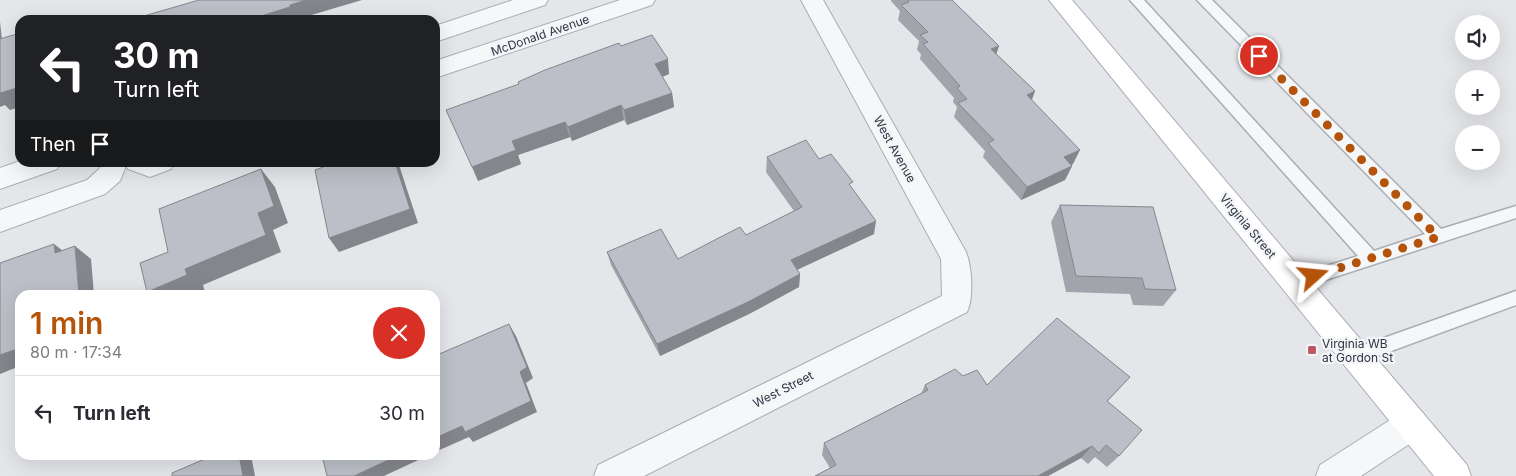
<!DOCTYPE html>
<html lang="en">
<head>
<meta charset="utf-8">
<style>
	:root { --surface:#fff; --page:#f7f7f7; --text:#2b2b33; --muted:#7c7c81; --line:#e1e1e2; --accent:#b45309 }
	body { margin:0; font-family:Inter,sans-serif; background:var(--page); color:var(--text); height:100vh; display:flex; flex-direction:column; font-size:19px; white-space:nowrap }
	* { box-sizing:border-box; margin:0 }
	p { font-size:16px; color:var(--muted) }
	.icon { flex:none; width:28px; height:28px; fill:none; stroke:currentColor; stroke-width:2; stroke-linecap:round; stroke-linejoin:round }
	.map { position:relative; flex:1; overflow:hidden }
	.side { position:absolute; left:15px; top:290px; width:425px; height:170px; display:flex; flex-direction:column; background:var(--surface); border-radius:15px; box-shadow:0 5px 20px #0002 }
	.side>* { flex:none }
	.guide { position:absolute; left:15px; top:15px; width:425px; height:152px; border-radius:15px; box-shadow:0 5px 20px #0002; background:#202124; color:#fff; overflow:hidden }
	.tools { position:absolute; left:1455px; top:15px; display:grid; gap:10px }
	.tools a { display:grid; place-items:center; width:45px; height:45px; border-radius:50%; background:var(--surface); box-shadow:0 5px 20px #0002; font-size:25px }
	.pin { position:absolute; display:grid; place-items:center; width:42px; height:42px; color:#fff; margin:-21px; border:2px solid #fff; border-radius:50%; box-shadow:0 1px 5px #0007 }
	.me { position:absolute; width:55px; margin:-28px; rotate:72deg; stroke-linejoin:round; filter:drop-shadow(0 0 4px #0008) }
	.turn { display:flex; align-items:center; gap:18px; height:105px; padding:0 15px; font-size:22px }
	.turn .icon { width:65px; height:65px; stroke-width:2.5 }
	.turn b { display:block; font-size:35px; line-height:42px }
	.then { display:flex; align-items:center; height:48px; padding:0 15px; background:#0003; gap:10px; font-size:19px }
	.round { display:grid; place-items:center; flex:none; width:52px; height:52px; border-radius:26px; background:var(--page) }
	.summary { display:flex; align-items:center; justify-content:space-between; height:85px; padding:0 15px }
	h1 { font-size:30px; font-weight:600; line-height:38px; color:var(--accent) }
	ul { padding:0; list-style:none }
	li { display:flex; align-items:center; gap:15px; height:75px; padding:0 15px; border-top:1px solid var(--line) }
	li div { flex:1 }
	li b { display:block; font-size:19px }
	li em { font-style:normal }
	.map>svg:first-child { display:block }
</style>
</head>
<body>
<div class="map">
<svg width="1516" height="476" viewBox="0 0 1516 476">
	<rect width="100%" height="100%" fill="#e4e6ea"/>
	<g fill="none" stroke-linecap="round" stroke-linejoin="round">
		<defs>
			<g id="lane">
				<path d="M1130,0H1144L1374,251L1425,234L1197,0H1212L1441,229L1516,206V218L1295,290L1289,288L1287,283L1289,278L1358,256Z"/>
				<path d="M1516,291V305L1356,364L1350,362L1347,356L1350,350Z"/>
			</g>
			<g id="street">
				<path d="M513,0H548L545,5L435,42V26Z"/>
				<path d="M620,0H655L652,5L435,78V61Z"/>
				<path d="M801,0H823L965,250C972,264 974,298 967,312L644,476H594L598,465L942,296L941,259Z"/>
				<path d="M20,161V162H61L57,169L0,189V168Z"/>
				<path d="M102,162H175L171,169L150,177L128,169L126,166L120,181L105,194L0,232V210L87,180L100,168Z"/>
				<path d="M1412,409L1423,413L1428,424L1423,435L1361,476H1316L1320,465L1401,413Z"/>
			</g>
			<path id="secondary" d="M1049,0H1072L1467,465L1471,476H1434Z"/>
		</defs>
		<!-- lane casing -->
		<use href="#lane" stroke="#a9adb4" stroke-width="3"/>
		<!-- street casing -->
		<use href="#street" stroke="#a9adb4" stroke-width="2"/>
		<!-- secondary casing -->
		<use href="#secondary" stroke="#a9adb4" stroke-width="2"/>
		<!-- lane -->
		<use href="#lane" fill="#f6f7f9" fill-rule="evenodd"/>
		<!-- street -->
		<use href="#street" fill="#f6f7f9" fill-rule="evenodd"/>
		<!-- secondary -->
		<use href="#secondary" fill="#fff" fill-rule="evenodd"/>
	</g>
	<!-- wall -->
	<g fill="#a2a4ab">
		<path d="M891,0H952L999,46L996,54L1035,91L1032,100L1073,164L1071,165L1072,166L1065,180L1021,200L983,157L985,151L954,117L957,107L953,102L954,98L920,59L921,54L917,50L919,41L898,20L900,11L891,1Z"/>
		<path d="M621,46L669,74L662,77L672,93L674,107L627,125L624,120L572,141L570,137L518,155L521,164L478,181Z"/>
		<path d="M767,157L819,159L852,188L874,234L797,270L800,274L799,287L749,314L660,356L611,265L607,252L678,259L746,235L794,211L766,172Z"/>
		<path d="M1060,205L1176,290L1163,306L1133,305L1130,294L1066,292L1051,222Z"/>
		<path d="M963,376L987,385L1130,377L1107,402L1119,456L1107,467L1095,457L1088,464L1081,458L1048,476H815L830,468L822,455L824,443L921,394L925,385Z"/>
	</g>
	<!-- shaded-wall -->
	<g fill="#84868b">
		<path d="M306,0H362L298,19V20H248L290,5Z"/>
		<path d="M0,22L4,58L0,54Z"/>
		<path d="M999,46L994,61L991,49Z"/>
		<path d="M668,59L669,74L657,79L655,64Z"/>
		<path d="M20,87V107L10,110L5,105L0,107V93Z"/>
		<path d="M1035,91L1029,106L1027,95Z"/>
		<path d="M672,93L674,107L627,125L624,110Z"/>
		<path d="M621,105L624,120L572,141L568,127Z"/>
		<path d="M565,122L570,137L518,155L521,164L478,181L472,167L512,141Z"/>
		<path d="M1080,150L1073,164L1057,171L1064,157Z"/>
		<path d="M395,162H398L418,223L339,252L329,238Z"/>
		<path d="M1072,166L1065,180L1021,200L1027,187Z"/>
		<path d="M261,169L275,187L288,223L273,230L281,252L203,285L205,292L197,295H150L147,292L258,213Z"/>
		<path d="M876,221L874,234L790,273L791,260Z"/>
		<path d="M54,244L71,257L55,253Z"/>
		<path d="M75,246L91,259L94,295H79Z"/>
		<path d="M800,274L799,287L749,314L660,356L657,344Z"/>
		<path d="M509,324L516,336L533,378L526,383L537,412L473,442L469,437L435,452V438L520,372Z"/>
		<path d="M20,348V366L0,374V355Z"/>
		<path d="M1092,446L1081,458L1048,476H1038Z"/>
		<path d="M239,455H251L255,476H243Z"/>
		<path d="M399,455H429L384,476H354Z"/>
	</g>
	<!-- building -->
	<g fill="#bcbfc7" stroke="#84868b">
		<path d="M199,0H306L290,5V7L248,20H130Z"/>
		<path d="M907,0H952L999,46L991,49L1035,91L1027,95L1080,150L1064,157L1072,166L1027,187L988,143L994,140L958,103L967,99L957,88L960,86L923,44L928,42L920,35L928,32L901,5L909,2Z"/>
		<path d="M20,33V87L0,93V39Z"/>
		<path d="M652,35L668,59L655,64L672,93L624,110L621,105L568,127L565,122L512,141L516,150L472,167L446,110L519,84L518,82L545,70L619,43L621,46Z"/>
		<path d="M806,140L819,159L831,154L853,182L849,184L876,221L791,260L800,274L748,302L657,344L607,252L661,229L678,259L740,227L746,235L802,207L767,157Z"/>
		<path d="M337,162H395L410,209L329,238L315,170Z"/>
		<path d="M261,169L274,206L258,213L266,235L185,269L187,275L147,292L140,263L168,252L159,209Z"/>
		<path d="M1060,205L1153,207L1176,290L1145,289L1142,278L1076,276Z"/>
		<path d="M54,244L55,253L75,246L79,295H20V348L0,355V263Z"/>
		<path d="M1057,318L1130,377L1107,401L1142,430L1119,456L1106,445L1099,453L1092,446L1038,476H815L836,465L824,443L928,390L925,385L955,369L963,376L977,370L987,385Z"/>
		<path d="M509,324L527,367L520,372L531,401L465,432L462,426L435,438V365L440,363L437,355Z"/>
		<path d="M214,455H239L243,476H172V473Z"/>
		<path d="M322,455H399L354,476H327Z"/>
	</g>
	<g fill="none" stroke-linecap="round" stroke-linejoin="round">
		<!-- route -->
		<path stroke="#b45309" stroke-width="9" stroke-dasharray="0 16.2" d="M1259,56L1438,237L1314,276"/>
	</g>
	<!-- markers -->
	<rect fill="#c05863" stroke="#f4f5f8" stroke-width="2" x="1307" y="345" width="10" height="10" rx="2.5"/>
	<g text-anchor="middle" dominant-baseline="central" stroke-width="4.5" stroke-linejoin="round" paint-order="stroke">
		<!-- street labels -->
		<g font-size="12" fill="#2d3441" stroke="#f4f5f8">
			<text transform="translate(540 35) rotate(-19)">McDonald Avenue</text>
			<text transform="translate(895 149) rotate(61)">West Avenue</text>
			<text transform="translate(1248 226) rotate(50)">Virginia Street</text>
			<text transform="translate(783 389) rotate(-27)">West Street</text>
		</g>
		<!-- poi labels -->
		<g font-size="12" fill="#2d3441" stroke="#f4f5f8" text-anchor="start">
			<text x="1322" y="343">Virginia WB<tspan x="1322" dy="14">at Gordon St</tspan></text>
		</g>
	</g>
</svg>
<div class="tools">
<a><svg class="icon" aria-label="sound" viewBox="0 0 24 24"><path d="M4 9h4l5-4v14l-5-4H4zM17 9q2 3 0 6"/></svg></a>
<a>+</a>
<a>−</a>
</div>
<div class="pin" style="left:1259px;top:56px;background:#d93025"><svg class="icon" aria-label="arrive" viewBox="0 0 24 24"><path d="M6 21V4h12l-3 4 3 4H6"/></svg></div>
<svg class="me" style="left:1314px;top:276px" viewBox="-20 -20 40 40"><path d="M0-17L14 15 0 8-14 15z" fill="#b45309" stroke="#fff" stroke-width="4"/></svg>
<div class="guide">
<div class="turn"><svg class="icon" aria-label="left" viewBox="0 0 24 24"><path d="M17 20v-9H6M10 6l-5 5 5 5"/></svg><div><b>30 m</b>Turn left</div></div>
<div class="then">Then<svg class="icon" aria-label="arrive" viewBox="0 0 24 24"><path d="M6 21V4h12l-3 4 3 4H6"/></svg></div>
</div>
<section class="side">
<div class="summary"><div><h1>1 min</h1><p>80 m · 17:34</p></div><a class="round" style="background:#d93025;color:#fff"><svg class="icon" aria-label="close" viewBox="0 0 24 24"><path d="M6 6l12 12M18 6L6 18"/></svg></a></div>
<ul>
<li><svg class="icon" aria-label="left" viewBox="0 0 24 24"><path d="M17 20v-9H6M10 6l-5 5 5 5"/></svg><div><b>Turn left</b></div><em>30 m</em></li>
</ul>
</section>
</div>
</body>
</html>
